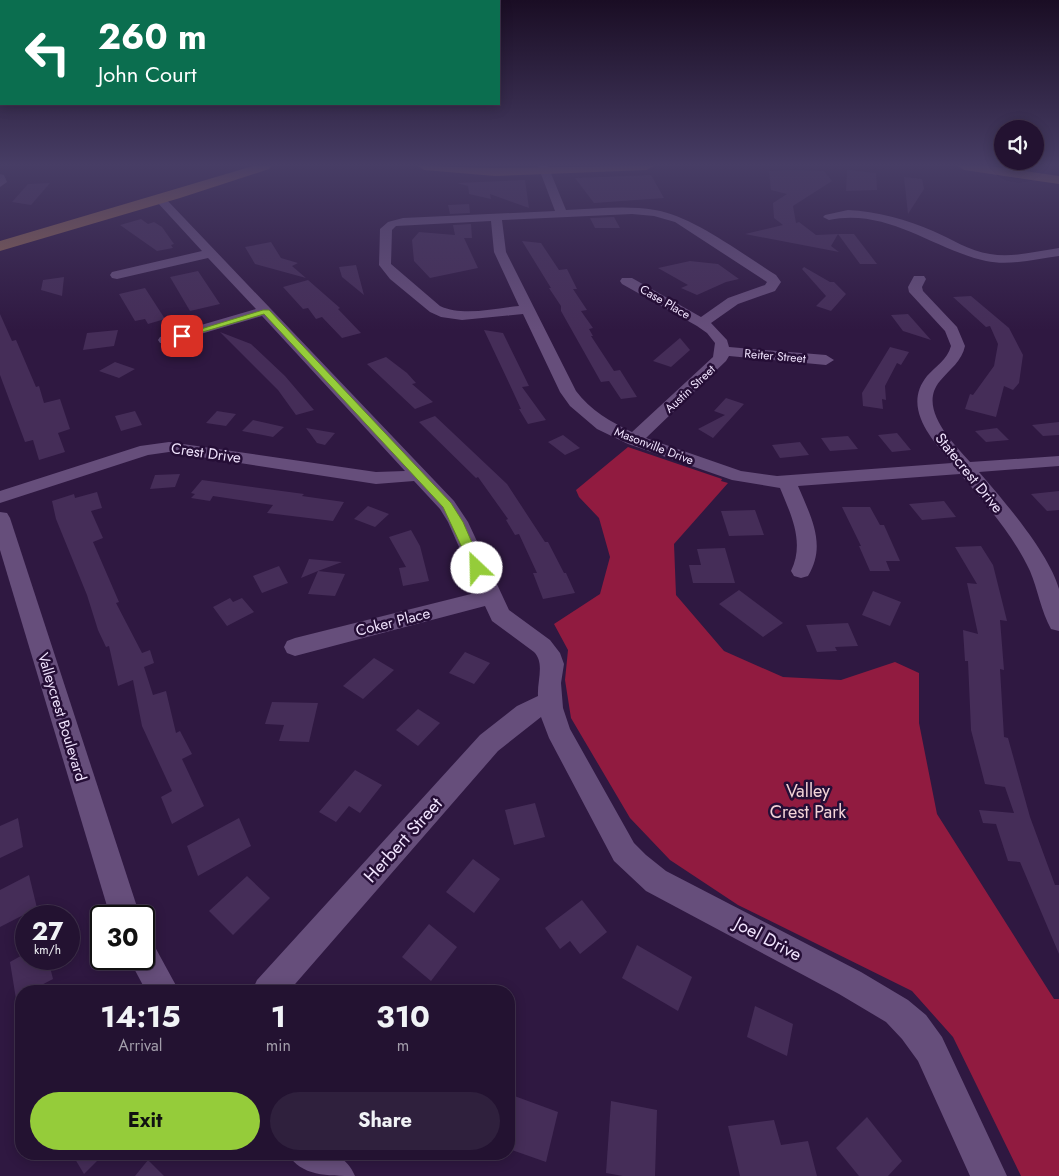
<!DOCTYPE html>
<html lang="en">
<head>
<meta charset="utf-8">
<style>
	:root { --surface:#231231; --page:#2f203d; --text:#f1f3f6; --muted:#a39eab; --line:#40324d; --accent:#95cc3a }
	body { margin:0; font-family:Jost,sans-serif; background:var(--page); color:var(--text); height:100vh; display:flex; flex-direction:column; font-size:19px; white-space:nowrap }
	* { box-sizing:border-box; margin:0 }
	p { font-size:16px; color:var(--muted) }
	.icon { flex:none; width:28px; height:28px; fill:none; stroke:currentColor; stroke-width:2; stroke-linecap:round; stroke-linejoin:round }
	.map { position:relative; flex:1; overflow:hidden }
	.panel { position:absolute; left:15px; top:985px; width:500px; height:175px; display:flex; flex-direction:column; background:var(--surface); border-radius:20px; box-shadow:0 2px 12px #0003,0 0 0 1px var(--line) }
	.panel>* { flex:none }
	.hud { position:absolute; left:0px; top:0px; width:500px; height:105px; box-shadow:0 2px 12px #0003,0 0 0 1px var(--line); background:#0b6e4f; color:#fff; overflow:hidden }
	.controls { position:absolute; left:994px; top:120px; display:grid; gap:10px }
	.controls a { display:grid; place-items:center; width:50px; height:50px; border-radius:50%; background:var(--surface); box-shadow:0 2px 12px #0003,0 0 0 1px var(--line); font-size:25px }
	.speed { position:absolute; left:15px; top:905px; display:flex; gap:10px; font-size:25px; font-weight:700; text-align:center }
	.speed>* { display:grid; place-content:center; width:65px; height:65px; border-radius:50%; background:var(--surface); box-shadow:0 2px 12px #0003,0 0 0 1px var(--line); line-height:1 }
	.speed small { font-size:12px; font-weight:400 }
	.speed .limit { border:2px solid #111; border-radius:8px; background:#fff; color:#111 }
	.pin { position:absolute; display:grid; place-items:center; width:42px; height:42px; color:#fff; margin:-21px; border-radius:10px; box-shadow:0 2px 8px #0006 }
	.me { position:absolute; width:55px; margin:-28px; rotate:336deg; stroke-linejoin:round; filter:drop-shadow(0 0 4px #0008) }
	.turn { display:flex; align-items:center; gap:18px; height:105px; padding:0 15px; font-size:22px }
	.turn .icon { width:65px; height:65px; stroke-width:2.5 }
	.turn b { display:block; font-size:35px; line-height:42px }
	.eta { display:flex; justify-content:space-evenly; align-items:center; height:85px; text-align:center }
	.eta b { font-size:30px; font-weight:700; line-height:35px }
	.button { display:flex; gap:10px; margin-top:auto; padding:10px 15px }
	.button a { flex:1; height:58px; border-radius:30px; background:var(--accent); color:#111; font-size:20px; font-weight:700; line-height:58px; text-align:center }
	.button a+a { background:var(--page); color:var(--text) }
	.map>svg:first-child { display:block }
</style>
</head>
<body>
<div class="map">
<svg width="1059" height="1176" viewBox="0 0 1059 1176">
	<rect width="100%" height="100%" fill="#2f1841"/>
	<!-- forest -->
	<path fill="#911b40" d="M628,447L722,479L721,481L728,483L674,544L676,595L724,651L783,677L841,680L895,662L919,673V723L937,814L1054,999H1059V1176H1021L953,1037L912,991L738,905L670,860L630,818L571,718L565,680L568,650L554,624L600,594L610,557L599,518L579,497L576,490Z"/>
	<!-- building -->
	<g fill="#452d58">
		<path d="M790,170L824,171L832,181L793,206L796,223L799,222L816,235L838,234L831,246L839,252L745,234L783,225L774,218L773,203L787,194L771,190L769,171Z"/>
		<path d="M847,170L876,173L877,190L846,191Z"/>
		<path d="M651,175L664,198L594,203L575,178Z"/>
		<path d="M904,177L922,179L924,189L908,214Z"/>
		<path d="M525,180L529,208L490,194L491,199L469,194L468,186L457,183Z"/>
		<path d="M50,183L31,205L12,202L28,184Z"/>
		<path d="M469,204L470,213L450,214L448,205Z"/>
		<path d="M614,217L620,228H595L590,218Z"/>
		<path d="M141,219L148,224L154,222L162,227L174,244L171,245L173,248L157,251L120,225Z"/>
		<path d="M471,224L472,238H464L478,268L430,278L414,261L412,240L419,232L455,235L453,225Z"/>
		<path d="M838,234H854L877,264H860Z"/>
		<path d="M522,241L541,243L559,270L567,269L577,289H573L587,310L581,311L593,328L589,329L593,336H591L614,371L620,370L637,397L621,399L609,381L601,382L561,311V306L549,288H551Z"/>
		<path d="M271,242L281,258L298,263L292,266L306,278L255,264L245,247Z"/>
		<path d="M690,261L718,264L739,279L726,282L697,295L681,288L688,285L658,268Z"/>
		<path d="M356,265L364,295L342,277L339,267Z"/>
		<path d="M804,267L830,282H834L846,294L831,311L816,306L826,296L802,269Z"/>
		<path d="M198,271L220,304L190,311L170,277Z"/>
		<path d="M64,277L62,296L41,290L43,280Z"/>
		<path d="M308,280L340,308L338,309L361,333L342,338L322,317L316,319L308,308L303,309L283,287Z"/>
		<path d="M145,288L165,319L148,324L145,319L135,321L119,294Z"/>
		<path d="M971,296L1009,328L1023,355L1019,383L1013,390L1004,386L996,417L965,409L970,394L973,395L994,366L998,344L990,326L986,327L953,297Z"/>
		<path d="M0,314L12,341L16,340L36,387L39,386L44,403L60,399L70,429L58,433L65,452L39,460L33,440L25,442L0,375Z"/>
		<path d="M908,314L931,340L903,331L891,315Z"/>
		<path d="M118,330L114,346L83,350L87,333Z"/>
		<path d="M484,330L503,333L529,386L522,387L546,420L528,424L519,409H521L509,383Z"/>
		<path d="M220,332L251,344L285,376L314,410L296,415L278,390Z"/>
		<path d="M680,338L690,350L671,367L653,361Z"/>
		<path d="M890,347L909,352L901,365L897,363L885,386L886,400L882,399L883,409L863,406L862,393Z"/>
		<path d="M386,357L407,373L416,383L412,384L433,402L415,409L367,364Z"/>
		<path d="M115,362L135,369L119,378L99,371Z"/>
		<path d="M726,398L744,404L713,438L698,429L725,415L714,411Z"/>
		<path d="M135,411L142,425L121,431L115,416Z"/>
		<path d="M217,411L236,414L226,426L206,423Z"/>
		<path d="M435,416L507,484L545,542H548L564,573H566L575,593L543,599L533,573H537L519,534L515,535L506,520L508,519L478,477L476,478L419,422Z"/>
		<path d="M253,420L284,427L273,437L242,431Z"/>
		<path d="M1059,422V435L1043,436L1032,425Z"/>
		<path d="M306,428L335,433L325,445L317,443Z"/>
		<path d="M997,428L1009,440L986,442L975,431Z"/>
		<path d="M897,433L911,450L892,452L878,435Z"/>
		<path d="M563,435L580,448L565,455L548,442Z"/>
		<path d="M848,436L858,449L830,451L821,438Z"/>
		<path d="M800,442L809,455L780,458L772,445Z"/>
		<path d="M180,474L175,487L150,489L155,475Z"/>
		<path d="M202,480L304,494L302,496L344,502L333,521L267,513L273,505L213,496L210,501L191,498L195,494L191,493Z"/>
		<path d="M1059,491V510L1047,511L1031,494Z"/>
		<path d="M97,492L102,508L91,511L103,538L93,542L119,602L116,603L142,653L150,650L154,663L144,667L153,695L166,691L176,733L180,731L192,754L182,759L204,806L172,824L161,797L172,791L142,726L133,680L118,686L109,646L106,647L98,630L87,595L56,519L52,501L74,494L75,498Z"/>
		<path d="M944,501L956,517L922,520L909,504Z"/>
		<path d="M368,506L389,514L375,527L354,519Z"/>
		<path d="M842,507H870L880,525H884L900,561H886L890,571H870L859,546H861Z"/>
		<path d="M755,510L764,535L729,536L721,511Z"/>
		<path d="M411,530L420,546L429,581L403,586L399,568L406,567L389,537Z"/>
		<path d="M981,546L993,565L1007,621L1000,620L1004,670L1000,669L1004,737L1008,738L1030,817L1055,885H1059V954L1020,862L1008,861L996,824L983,823L979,810L1014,813L1005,787L985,784L971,730L968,661H965L963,630L978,634L967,583L977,584L955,547Z"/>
		<path d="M725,548L735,583H693L689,565H701L697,549Z"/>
		<path d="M309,559L342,562L318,571L345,574L335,596L308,594L318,571L301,578Z"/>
		<path d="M279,566L288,583L262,593L253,576Z"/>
		<path d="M739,590L783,623L763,637L719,604Z"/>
		<path d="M873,591L901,602L890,626L862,615Z"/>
		<path d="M230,598L233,602L242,598L254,612L227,626L213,607Z"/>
		<path d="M848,623L858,646L835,647L837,651L817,652L806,625Z"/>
		<path d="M465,652L490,663L474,684L449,673Z"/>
		<path d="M374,658L394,670L363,699L343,686Z"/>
		<path d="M272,702L318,703L309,742L279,741L284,725L265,724Z"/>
		<path d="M418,709L440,723L418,746L396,730Z"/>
		<path d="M355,770L382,785L360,813L349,806L336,822L319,812Z"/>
		<path d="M535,803L545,837L514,845L505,810Z"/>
		<path d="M18,818L23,847L0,858V826Z"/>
		<path d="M239,818L251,846L198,876L187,846Z"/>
		<path d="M473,859L500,879L474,913L446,892Z"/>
		<path d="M29,875L37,908L0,927V890Z"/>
		<path d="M247,876L270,898L233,935L209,911Z"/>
		<path d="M582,900L607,932L580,954L570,941L560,949L545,928Z"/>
		<path d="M429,924L457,947L431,981L402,957Z"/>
		<path d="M637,945L692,977L678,1011L622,978Z"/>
		<path d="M26,953V959H48L53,979L30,991H21V996L16,999L10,962Z"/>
		<path d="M755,1006L793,1024L787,1056L747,1037Z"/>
		<path d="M509,1094L558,1112L546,1162L509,1149Z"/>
		<path d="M611,1101L657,1110L655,1176H623L606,1173Z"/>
		<path d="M867,1117L902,1161L888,1176H859L836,1148Z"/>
		<path d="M774,1120L781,1145L808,1141L817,1176H740L728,1126Z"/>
		<path d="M72,1154H104L84,1174Z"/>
		<path d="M148,1160L164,1176H135Z"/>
	</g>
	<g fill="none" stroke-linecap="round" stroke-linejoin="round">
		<!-- minor -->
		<g fill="#664e7b" fill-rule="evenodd">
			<path d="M538,166H548L566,210C595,209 626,205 655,210C693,216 742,254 776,275L781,282L775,291L738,304L711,323L727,340L729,347L826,355L834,360L826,365L729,356L726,361L646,438L741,471L777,476L952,463C931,439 902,407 927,376C936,366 947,360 951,346L945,331L909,292L908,287L914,276H924L926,279L922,287L923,291L957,327L965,346C962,361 950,369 940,381C917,408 953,443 970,462L1059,456V466L979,472C1004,501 1049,553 1059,589C1059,601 1059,619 1059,631L1051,629C1041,611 1038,590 1030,571C1013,535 986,504 960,474L798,486C811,517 827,545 808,576L801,578L794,576L791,571C805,542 791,515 780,488L732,480L628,444L597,429L570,406L560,392L523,314L462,320L441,317L430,312L390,279L379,265L380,229L388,222L403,218L555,211ZM632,214L654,216L675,222L767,282L765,285L728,298L701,317L632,278H622L620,281L622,284L697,326L707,333L715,343L713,357L632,432C611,422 590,410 576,391L506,252L502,220ZM491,221L494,252L519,306C494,308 464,317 440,306L391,264L392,230L396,226Z"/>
			<path d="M0,174L4,175L7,182L0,187Z"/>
			<path d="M161,197L165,198L454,501L468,522L509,610L550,640L560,653L564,664L561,683L563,708L570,729L634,843L646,855L666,871L861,972L908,1000L926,1015L942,1037L1007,1176H970L918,1061L902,1039L886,1022L839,994L646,891L614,861L549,738L541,717L498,751L289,991H252L257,980L480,735L517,706L538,696C537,681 545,663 534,652L492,621L485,606L295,656L287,653L284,647L287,641L295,638L479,592L448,522L440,509L414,481L376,484L169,452L148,455L0,503V491L140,446L169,442L376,472L405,471L262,316L170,343H160L158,340L160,337L256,309L208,258L117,279L112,278L110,275L112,272L202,251L157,202V198Z"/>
			<path d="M848,210C876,211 908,220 933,231C952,239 969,251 990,254C1013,258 1037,251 1059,248V256C1036,259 1009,266 986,261C932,249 888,208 829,220L823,217L825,215Z"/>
			<path d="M0,512L7,513L10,518L140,916H110L0,550Z"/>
			<path d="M144,943L155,947L179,991H146L129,959H144Z"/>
			<path d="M288,1154C316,1152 343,1147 355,1176C327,1176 301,1176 288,1154Z"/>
		</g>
		<!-- major -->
		<g fill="#8f6550" fill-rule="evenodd">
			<path d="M253,166H271L269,169L180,198L0,251V241Z"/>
			<path d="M418,166L495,168L653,166L647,170L495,176L424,170Z"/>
			<path d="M958,166H989L1059,176V184L964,170Z"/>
		</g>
	</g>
	<!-- sky -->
	<linearGradient id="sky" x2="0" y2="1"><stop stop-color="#1a0d24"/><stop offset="0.5" stop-color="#473d65"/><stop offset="1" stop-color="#473d65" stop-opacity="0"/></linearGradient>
	<rect width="1059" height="330" fill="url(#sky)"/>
	<!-- route -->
	<path fill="#95cc3a" stroke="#618526" d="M263,310H269L451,503L463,522L483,568L481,571H473L443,507L264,314L182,338L178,336Z"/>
	<g text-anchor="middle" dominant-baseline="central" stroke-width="5" stroke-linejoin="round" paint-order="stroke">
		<!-- far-street labels -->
		<g font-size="12" fill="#f0e3fd" stroke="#250e36">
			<text transform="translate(665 302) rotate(30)">Case Place</text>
			<text transform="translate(775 356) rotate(5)">Reiter Street</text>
			<text transform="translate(690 389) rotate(-43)">Austin Street</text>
			<text transform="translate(654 446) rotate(21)">Masonville Drive</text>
		</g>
		<!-- street labels -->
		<g font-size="15" fill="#f0e3fd" stroke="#250e36">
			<text transform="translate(206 453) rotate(8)">Crest Drive</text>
			<text transform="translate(969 473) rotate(51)">Statecrest Drive</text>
			<text transform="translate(393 622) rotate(-14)">Coker Place</text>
			<text transform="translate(62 717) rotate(73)">Valleycrest Boulevard</text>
		</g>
		<!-- near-park labels -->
		<g font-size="18" fill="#f3d3d7" stroke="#250e36">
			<text x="808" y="791">Valley<tspan x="808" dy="21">Crest Park</tspan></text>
		</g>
		<!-- near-street labels -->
		<g font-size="18" fill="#f0e3fd" stroke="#250e36">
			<text transform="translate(403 840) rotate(-48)">Herbert Street</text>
			<text transform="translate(768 939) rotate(28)">Joel Drive</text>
		</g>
	</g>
</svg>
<div class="controls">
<a><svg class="icon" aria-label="sound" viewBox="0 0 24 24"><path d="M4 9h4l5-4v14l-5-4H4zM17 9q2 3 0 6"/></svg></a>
</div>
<div class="speed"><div>27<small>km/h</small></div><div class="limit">30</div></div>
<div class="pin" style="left:182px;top:336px;background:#d93025"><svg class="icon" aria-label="arrive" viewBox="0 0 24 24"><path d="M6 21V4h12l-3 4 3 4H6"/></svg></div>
<svg class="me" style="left:477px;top:568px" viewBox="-20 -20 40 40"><circle r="19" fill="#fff"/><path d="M0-13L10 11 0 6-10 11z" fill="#95cc3a"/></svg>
<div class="hud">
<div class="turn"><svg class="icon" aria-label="left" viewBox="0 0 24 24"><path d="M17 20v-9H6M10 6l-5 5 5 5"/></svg><div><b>260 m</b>John Court</div></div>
</div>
<section class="panel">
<div class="eta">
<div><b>14:15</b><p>Arrival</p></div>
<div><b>1</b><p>min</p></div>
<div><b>310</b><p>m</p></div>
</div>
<div class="button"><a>Exit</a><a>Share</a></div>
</section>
</div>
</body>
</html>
